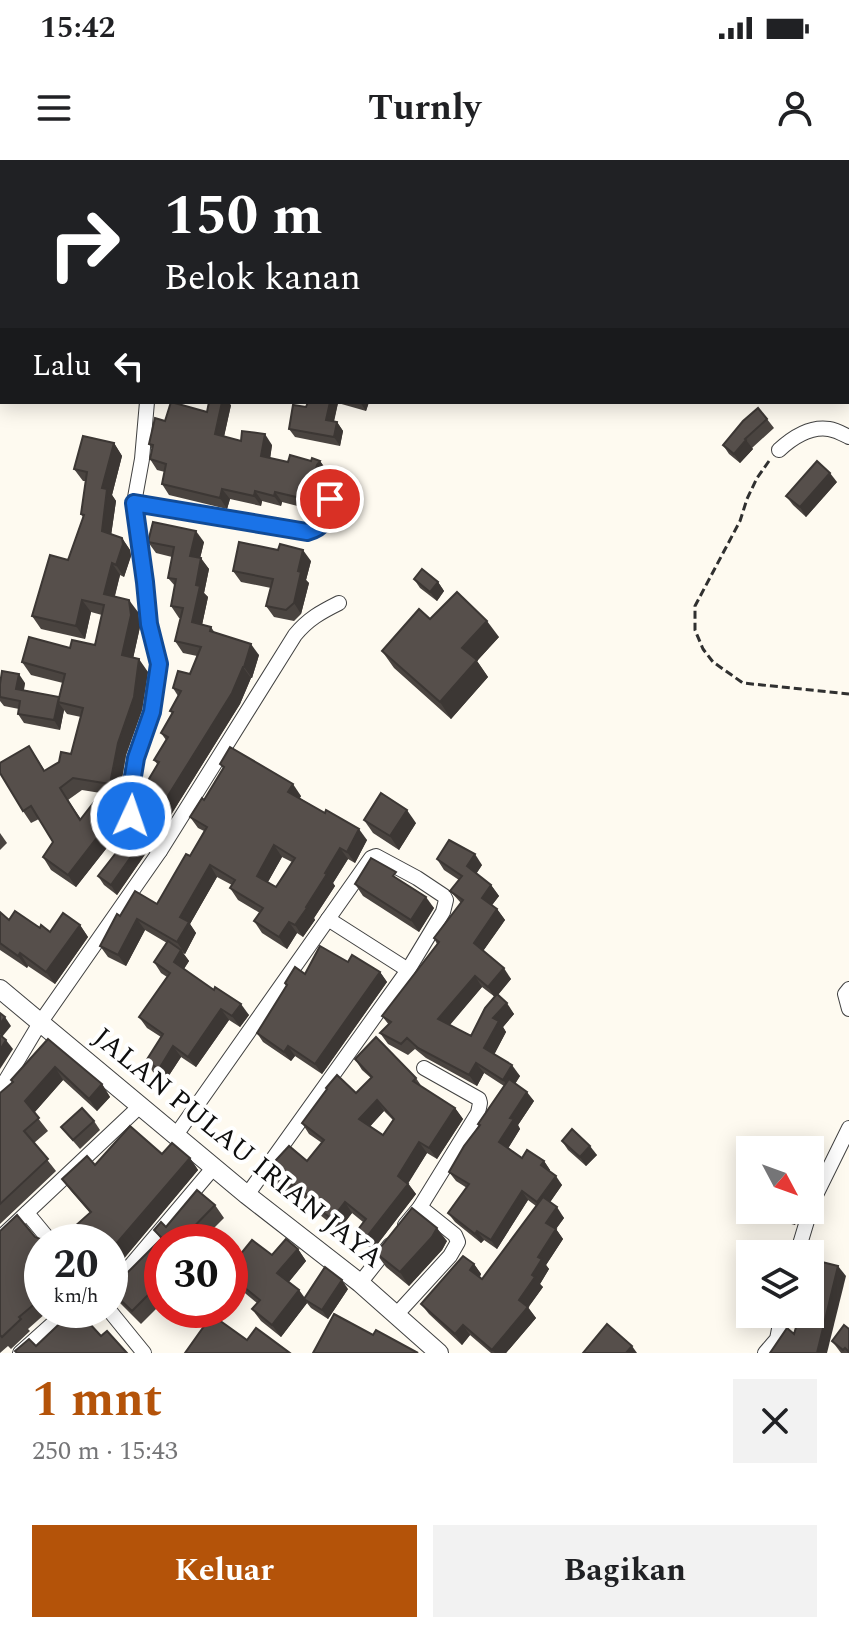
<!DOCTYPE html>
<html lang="id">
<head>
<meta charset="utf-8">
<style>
	:root { --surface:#fff; --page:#f2f2f2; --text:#202124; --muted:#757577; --accent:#b45309 }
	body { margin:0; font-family:Spectral,serif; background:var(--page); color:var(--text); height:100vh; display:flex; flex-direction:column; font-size:30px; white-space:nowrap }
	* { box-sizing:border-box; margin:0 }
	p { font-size:26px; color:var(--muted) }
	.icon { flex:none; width:44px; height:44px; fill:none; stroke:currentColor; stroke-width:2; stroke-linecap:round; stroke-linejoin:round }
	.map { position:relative; height:1193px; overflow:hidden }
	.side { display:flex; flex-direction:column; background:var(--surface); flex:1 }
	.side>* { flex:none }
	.banner { position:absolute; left:0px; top:0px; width:850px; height:244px; box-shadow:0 4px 20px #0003; background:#202124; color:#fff; overflow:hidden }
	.needle { width:52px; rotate:131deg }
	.buttons { position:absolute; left:736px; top:976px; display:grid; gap:16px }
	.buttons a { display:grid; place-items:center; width:88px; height:88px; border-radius:0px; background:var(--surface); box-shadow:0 4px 20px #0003; font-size:40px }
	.speed { position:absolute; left:24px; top:1064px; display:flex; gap:16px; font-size:40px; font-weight:700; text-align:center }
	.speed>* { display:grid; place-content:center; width:104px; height:104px; border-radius:50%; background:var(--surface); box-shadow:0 4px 20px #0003; line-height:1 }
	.speed small { font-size:20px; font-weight:400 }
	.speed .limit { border:12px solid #d22; background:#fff; color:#111 }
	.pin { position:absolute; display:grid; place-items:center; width:68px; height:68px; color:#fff; margin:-34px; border:4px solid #fff; border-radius:50%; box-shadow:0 2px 8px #0007 }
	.me { position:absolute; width:88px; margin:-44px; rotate:3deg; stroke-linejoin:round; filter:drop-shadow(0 0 6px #0008) }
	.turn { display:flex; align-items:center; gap:28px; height:168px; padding:0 32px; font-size:36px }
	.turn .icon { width:104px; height:104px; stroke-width:2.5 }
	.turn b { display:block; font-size:56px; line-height:68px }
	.then { display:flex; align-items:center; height:76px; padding:0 32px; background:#0003; gap:16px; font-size:30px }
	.round { display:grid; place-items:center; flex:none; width:84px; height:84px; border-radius:0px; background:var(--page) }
	.summary { display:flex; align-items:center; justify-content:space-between; height:136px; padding:0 32px }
	h1 { font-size:48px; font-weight:700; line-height:60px; color:var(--accent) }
	.primary-button { display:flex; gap:16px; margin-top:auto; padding:16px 32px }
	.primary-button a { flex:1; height:92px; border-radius:0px; background:var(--accent); color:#fff; font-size:32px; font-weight:700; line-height:92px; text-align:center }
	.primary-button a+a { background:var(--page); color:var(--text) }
	.status { display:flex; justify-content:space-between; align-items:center; height:56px; padding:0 40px; background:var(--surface); direction:ltr }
	.status svg { height:22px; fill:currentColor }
	header { display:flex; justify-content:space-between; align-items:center; height:104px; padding:0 32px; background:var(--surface); font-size:36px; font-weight:700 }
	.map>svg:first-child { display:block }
</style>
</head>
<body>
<div class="status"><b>15:42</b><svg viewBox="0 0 49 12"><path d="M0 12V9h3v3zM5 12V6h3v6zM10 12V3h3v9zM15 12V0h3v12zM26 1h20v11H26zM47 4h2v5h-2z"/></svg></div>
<header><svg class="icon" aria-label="menu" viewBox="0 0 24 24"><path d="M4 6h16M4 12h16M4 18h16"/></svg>Turnly<svg class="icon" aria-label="person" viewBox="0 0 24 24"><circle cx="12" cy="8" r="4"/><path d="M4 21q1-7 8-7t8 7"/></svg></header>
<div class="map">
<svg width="849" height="1193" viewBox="0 0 849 1193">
	<rect width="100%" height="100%" fill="#fefaf0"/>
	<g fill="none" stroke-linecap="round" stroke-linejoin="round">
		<defs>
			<g id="minor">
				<path d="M22,0L23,2"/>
				<path d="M779,290C792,278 810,266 829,269C836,270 843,274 849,277"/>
				<path d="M134,343L307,372L319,368L325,360L334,318"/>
				<path d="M160,691L295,475C308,459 321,452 339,443"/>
				<path d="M328,759L408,810"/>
				<path d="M849,829L845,834L849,849"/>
				<path d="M0,930L40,863L160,691L146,680L137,669L131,656L129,643L136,598L152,552L159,504L149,464L145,422L134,343L142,299L147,242"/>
				<path d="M176,975L371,698L376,696L417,718L444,736L446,740L443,752L408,810L247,1035"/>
				<path d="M27,1053L51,1082"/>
				<path d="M405,1065L420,1047L478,953L480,943L479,939L424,908"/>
				<path d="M0,1078L139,947"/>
				<path d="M797,1094L813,1041L849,968"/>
				<path d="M360,1123L390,1085"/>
				<path d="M110,1130L214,1007"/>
				<path d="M109,1150L144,1193"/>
				<path d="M396,1155L450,1096L458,1082L455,1075L420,1047"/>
				<path d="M20,1193L68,1150"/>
				<path d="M765,1193L777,1179L782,1154"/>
			</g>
			<path id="tertiary" d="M0,829L247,1035L360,1123L439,1193"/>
		</defs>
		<!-- minor casing -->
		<use href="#minor" stroke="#414141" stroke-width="16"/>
		<!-- tertiary casing -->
		<use href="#tertiary" stroke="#414141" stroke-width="20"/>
		<!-- path -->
		<path stroke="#303030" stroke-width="3" stroke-dasharray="8 4" stroke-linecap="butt" d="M769,301L757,318L747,339L740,361L695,446V470L703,489L713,502L743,523L849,534"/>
		<!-- minor -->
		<use href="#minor" stroke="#fff" stroke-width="14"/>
		<!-- tertiary -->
		<use href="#tertiary" stroke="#fff" stroke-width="18"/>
	</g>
	<!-- wall -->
	<g fill="#4a4440" fill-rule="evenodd">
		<path d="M63,0H75L72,2H64Z"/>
		<path d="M308,242H369L366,251L338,243L334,262H337L343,271L340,286L295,277L289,269L306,247Z"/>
		<path d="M231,245L224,277L241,281L272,285L270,298L288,302L320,301L327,311L324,316L317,351L282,342L281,346L262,341L261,346L230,339L227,349L169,335L162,324L165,312L157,310L150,299L152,289L149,284L165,261L207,252Z"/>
		<path d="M767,259L774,268L752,288L753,289L740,303L729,294L723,285Z"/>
		<path d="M114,283L122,296L112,335L116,341L111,375L122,378L130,390L131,396L124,417L120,415L115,436L138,452L140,467L133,498L148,512L142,550L126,595L119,636L82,630L68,640L81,659L114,650L124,666L76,727L51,710L43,697L53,682L39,659L31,663L23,651L29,586L45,611L71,594L81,557L67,554L64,550L60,570L24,563L18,554L19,549L4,546L0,541V524L25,523L24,530L59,537L63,523L31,515L22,502L70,488L95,485L102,455L91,452L85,479L41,469L32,456L68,400L83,357L81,354L86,321H83L74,309Z"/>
		<path d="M837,322L806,357L793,345L786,336Z"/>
		<path d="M148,382H204L200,398L209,409L204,433L208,437L202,465L211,467L215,473L259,495L252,518H251L240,544L169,658L148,645L140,634L158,605L154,600L166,580L161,573L172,553L170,551L178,536L173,528L190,514L197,496L183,493L175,481L181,458H179L171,446L175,426L168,418L172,397L156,393Z"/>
		<path d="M311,401L306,420L309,423L301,454L294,461L274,457L266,446L271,428L241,422L233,411Z"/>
		<path d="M414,419L438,422L444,431L437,441L420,428Z"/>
		<path d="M430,459L499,477L477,501L488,517L451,559L394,508L382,491Z"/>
		<path d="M220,604L301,636L300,638L367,680L355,703L348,699L333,723L335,726L314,758L315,760L303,777L297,773L287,789L262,773L254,761L260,753L238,740L230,728L232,725L217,717L190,764L196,773L185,794L183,793L189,801L184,809L249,855L240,867L229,860L196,907L181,897L166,920L153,912L146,901L161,877L147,868L139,857L167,817L161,813L154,802L167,783L145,770L126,806L108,797L100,786L120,756L157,744L190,696L204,671L198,668L190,657L204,640L223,608ZM282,697L292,702L276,727L268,722Z"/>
		<path d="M364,660L416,663L399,690L373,673Z"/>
		<path d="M0,673L7,683L0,690Z"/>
		<path d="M140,684L146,693L117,735L104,725L98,716Z"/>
		<path d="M437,699L482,705L476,714L491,725L499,736L492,745L497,749L505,760L483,791L511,819L498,835L514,854L503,867L506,872L494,894L520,916L515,924L534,941L518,965L520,969L508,988L522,998L544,1001L550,1010L549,1011L562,1025L550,1042L564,1058L556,1069L563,1079L546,1105L549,1109L540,1124L543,1127L528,1147L536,1158L506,1193H491L470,1175L462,1185L429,1154L421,1144L474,1104L481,1114L480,1117L482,1119L536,1046L528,1040L497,1089L484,1080L481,1083L455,1062L448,1053L467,1028L456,1021L449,1012L504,926L484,913L477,926L426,898L415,889L408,895L388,884L380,873L389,865L382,856L437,784L434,778L461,743L450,731L459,720L444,710ZM482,827L495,837L471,876L450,865Z"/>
		<path d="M403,722L434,748L419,772L363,736L355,724Z"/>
		<path d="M0,752L9,760L50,772L80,765L88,777L55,824L28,806L27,808L0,790Z"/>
		<path d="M348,802L380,812L387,822L322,914L295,896L291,901L263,882L257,873L286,826L285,823L305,814Z"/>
		<path d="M48,879L102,924L110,937L97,951L63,920L34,953L48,971L34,983L56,1011L0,1064V933L12,922Z"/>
		<path d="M355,899L416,918L422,927L455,948L463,959L437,999L427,993L408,1023L416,1034L373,1090L363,1082L356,1072L363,1062L352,1053L339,1070L320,1055L312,1044L297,1032L291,1039L273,1023L265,1012L307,1001L322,983L309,974L302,963L356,933L371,918L362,910ZM384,951L393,960L383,975L370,966Z"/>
		<path d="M94,961L100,970L80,989L61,967Z"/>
		<path d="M562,981L597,995L586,1006L568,990Z"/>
		<path d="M162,994L190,998L198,1010L121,1102L110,1111V1082H70L65,1075L90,1053L71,1031L62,1019L95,1005Z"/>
		<path d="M215,1045L224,1058L200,1082H162V1143L141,1164L119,1142L110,1130L161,1079L154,1070L166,1067Z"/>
		<path d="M800,1050L795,1065L784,1062L778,1053Z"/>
		<path d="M0,1071L35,1077L42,1082V1150H54L48,1155L46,1153L28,1169L30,1171L11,1189L8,1186L0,1193Z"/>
		<path d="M447,1081L442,1090L409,1126L386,1107L376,1093Z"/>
		<path d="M298,1089L306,1101L289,1122L299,1130L305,1138L348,1129L328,1159L311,1148L307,1143L281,1177L261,1161L252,1149L257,1143L234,1124L230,1118V1107Z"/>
		<path d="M849,1169V1193H841L832,1181Z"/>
	</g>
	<!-- shaded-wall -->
	<g fill="#3c3734">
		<path d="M222,242H228L231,245L222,285L215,274Z"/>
		<path d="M330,242L338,243L332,268L326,260Z"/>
		<path d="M360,242H369L366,251Z"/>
		<path d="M337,262L343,271L340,286L334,277Z"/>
		<path d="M265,274L272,285L269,307L261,296Z"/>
		<path d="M746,280L753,289L740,303L734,294Z"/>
		<path d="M114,283L122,296L112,335L116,341L110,383L102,371V328Z"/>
		<path d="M320,301L327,311L324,316L317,351L309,340L317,305Z"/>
		<path d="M830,313L837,322L806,357L800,347Z"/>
		<path d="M222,329L230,339L227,349L220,338Z"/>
		<path d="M255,331L262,341L261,346L254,336Z"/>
		<path d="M275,332L282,342L281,346L274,336Z"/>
		<path d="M196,371L204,382L198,407L190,396Z"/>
		<path d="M122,378L130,390L131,396L124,417L116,405Z"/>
		<path d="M303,390L311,401L306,420L309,423L301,454L294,443L298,411Z"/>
		<path d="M201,398L209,409L204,433L208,437L200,474L192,462L196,425Z"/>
		<path d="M112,403L120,415L112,446L104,434Z"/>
		<path d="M438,422L444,431L437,441L430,432Z"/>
		<path d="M82,440L91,452L85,479L76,466Z"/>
		<path d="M129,440L138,452L140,467L131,508L122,495Z"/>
		<path d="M487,461L499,477L477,501L488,517L451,559L440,542L462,488Z"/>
		<path d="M251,484L259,495L252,518L244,507Z"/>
		<path d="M139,499L148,512L142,550L126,595L119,636L110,624L118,583Z"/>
		<path d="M243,507L251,518L240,544L169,658L161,647Z"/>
		<path d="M19,514L25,523L22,538L16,529Z"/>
		<path d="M58,542L64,550L60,570L54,560Z"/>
		<path d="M293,624L301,636L296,643L288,632Z"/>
		<path d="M114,650L124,666L76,727L68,715Z"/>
		<path d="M407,650L416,663L399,690L390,676Z"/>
		<path d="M359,669L367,680L355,703L347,692Z"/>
		<path d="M140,684L146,693L117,735L111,725Z"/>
		<path d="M274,685L282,697L265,727L257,716Z"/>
		<path d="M340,688L348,699L333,723L335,726L314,758L315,760L303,777L295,765L325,713Z"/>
		<path d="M475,694L482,705L474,717L467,706Z"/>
		<path d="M210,705L217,717L190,764L196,773L185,794L177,782L180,757Z"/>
		<path d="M491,725L499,736L489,749L482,738Z"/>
		<path d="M426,737L434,748L419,772L411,760Z"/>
		<path d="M497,749L505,760L481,794L474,783Z"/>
		<path d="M137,759L145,770L126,806L118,795Z"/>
		<path d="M289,762L297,773L287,789L279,777Z"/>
		<path d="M80,765L88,777L55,824L46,812Z"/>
		<path d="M181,790L189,801L181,813L174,802Z"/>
		<path d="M20,793L28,806L27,808L18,796Z"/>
		<path d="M504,808L511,819L495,838L488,827Z"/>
		<path d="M380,812L387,822L322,914L315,904Z"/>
		<path d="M475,816L482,827L446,869L438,859Z"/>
		<path d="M507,843L514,854L503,867L506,872L492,899L484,888L493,858Z"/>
		<path d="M241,844L249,855L240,867L232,856Z"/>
		<path d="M221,849L229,860L196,907L188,897Z"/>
		<path d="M5,857L11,866L2,877L0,874V864Z"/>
		<path d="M6,880L13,889L0,909V890Z"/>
		<path d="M173,886L181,897L166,920L159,909Z"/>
		<path d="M288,886L295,896L291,901L284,892Z"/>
		<path d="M476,903L484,913L477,926L469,915Z"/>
		<path d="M512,905L520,916L511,930L503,920Z"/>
		<path d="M55,907L63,920L33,954L25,941Z"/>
		<path d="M102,924L110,937L97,951L89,939Z"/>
		<path d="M527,932L534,941L518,965L520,969L506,992L499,982L510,958Z"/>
		<path d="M377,940L384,951L367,970L359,959Z"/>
		<path d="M455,948L463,959L437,999L429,988Z"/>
		<path d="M419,982L427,993L406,1027L398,1016Z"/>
		<path d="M590,986L597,995L586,1006L580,997Z"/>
		<path d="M190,998L198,1010L121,1102L112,1089Z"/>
		<path d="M544,1001L550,1010L547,1014L541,1005Z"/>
		<path d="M556,1016L562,1025L544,1051L537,1042Z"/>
		<path d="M290,1021L297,1032L291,1039L284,1028Z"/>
		<path d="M408,1024L416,1034L373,1090L365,1079Z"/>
		<path d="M522,1031L528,1040L497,1089L491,1080Z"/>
		<path d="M345,1042L352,1053L339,1070L332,1059Z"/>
		<path d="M557,1047L564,1058L553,1073L546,1063Z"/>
		<path d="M791,1050H800L795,1065L789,1056Z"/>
		<path d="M437,1068L447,1081L442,1090L409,1126L400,1112Z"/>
		<path d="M556,1069L563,1079L546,1105L549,1109L540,1124L543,1127L528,1148L536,1158L506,1193H495L492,1190L532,1115L538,1097Z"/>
		<path d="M477,1071L484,1080L481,1083L475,1074Z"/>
		<path d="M298,1089L306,1101L286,1125L277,1113Z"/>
		<path d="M474,1104L481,1114L477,1121L470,1110Z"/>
		<path d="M838,1106L846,1116L827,1193H817Z"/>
		<path d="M342,1120L348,1129L328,1159L322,1150Z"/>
		<path d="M299,1130L307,1143L281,1177L272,1165Z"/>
		<path d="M463,1165L470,1175L462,1185L455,1174Z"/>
		<path d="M632,1186L637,1193H626Z"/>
	</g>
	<!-- building -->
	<g fill="#564f4b" stroke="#3c3734" stroke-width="2" fill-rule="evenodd">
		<path d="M78,0H118L119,2H79Z"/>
		<path d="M171,242L207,252L209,242H222L215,274L241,281L242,271L265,274L261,296L288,302L290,295L311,301L312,298L320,301L317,305L309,340L275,332L274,336L255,331L254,336L222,329L220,338L162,324L166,304L150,299L153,285L149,284L155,258L165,261Z"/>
		<path d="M308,242H330L326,260L337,262L334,277L289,269L293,245L306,247Z"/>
		<path d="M758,248L767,259L745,279L746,280L734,294L723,285L743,261Z"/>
		<path d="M83,276L114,283L102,328L107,329L102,371L122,378L123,384L116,405L112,403L104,434L129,440L131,455L122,495L139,499L134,537L118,583L110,624L73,618L60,628L80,660L98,637L114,650L116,653L68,715L43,697L53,682L31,646L23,651L0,613V603L29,586L44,611L59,602L61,592L71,594L83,548L58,542L65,514L22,502L29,477L70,488L72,480L95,485L104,445L82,440L76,466L32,456L50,395L68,400L84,355L81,354L87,312L74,309Z"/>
		<path d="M817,301L830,313L800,347L786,336Z"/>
		<path d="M153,362L196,371L190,396L201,398L196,425L200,426L192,462L211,467L210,471L251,484L244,507H243L232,533L161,647L140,634L159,602L154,600L168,577L161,573L173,552L170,551L181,531L173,528L178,511L190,514L201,487L175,481L183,448L171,446L176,419L168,418L174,387L148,382Z"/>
		<path d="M239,382L278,390L280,384L303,390L298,411L301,412L294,443L286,450L266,446L273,419L233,411Z"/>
		<path d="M422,409L438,422L430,432L414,419Z"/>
		<path d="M457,432L487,461L462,488L477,500L440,542L382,491L419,449L430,459Z"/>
		<path d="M2,511L19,514L16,529L59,537L54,560L18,554L20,541L0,537V524Z"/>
		<path d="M230,587L293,624L288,632L325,653L326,650L359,669L347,692L340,688L325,713L327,714L306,747L307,748L295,765L289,762L279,777L254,761L263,748L230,728L235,720L210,705L180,757L189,762L177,782L137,759L118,795L100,786L117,754L120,756L135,731L157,744L186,694L190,696L207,667L190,657L202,638L204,640L224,607L220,604ZM274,685L295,698L276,727L257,716Z"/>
		<path d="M381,633L407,650L390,676L364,660Z"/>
		<path d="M130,675L140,684L111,725L98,716Z"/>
		<path d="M449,680L475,694L467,706L491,725L482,738L497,749L474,783L504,808L488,827L475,816L438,859L471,876L485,848L497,834L507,843L493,858L499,861L484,888L512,905L503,920L476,903L469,915L418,888L407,878L401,884L380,873L391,862L382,856L439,782L434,778L463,740L450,731L462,716L437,699Z"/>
		<path d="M371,698L396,712L393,716L426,737L411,760L355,724Z"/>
		<path d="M15,751L40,768L41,765L50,772L63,753L80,765L46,812L20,793L18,796L0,783V752L9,760Z"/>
		<path d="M168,781L181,790L174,802L214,830L215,827L241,844L232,856L221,849L188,897L173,886L159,909L146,901L163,874L139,857L170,813L154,802Z"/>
		<path d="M320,786L348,802L352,795L380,812L315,904L288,886L284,892L257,873L287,825L285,823L295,807L305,814Z"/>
		<path d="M0,853L5,857L0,864Z"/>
		<path d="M0,875L6,880L0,890Z"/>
		<path d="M376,877L416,918L413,921L455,948L429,988L419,982L398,1016L408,1024L365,1079L356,1072L366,1059L345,1042L332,1059L312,1044L315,1041L290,1021L284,1028L265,1012L289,986L307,1001L324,980L302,963L327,929L326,928L337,915L356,933L372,917L355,899ZM377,940L394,959L383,975L359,959Z"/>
		<path d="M48,879L102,924L89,939L55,907L25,941L39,958L24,971L48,999L0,1044V933L13,922L11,920Z"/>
		<path d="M509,919L527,932L510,958L514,959L499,982L522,998L527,990L544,1001L541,1005L556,1016L537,1042L522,1031L491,1080L477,1071L475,1074L448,1053L469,1024L449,1012L464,986L480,965L478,964Z"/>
		<path d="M82,948L94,961L73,980L61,967Z"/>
		<path d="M130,966L162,994L172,983L190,998L110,1091V1082H71L65,1075L91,1052L62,1019L87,996L95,1005Z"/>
		<path d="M572,969L590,986L580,997L562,981Z"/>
		<path d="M197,1030L215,1045L179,1082H162V1099L157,1104L162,1109V1121L132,1151L110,1130L162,1078L154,1070L161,1062L166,1067Z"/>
		<path d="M543,1037L557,1047L546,1063L556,1069L538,1097L542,1099L532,1115L535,1117L519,1140L528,1147L492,1190L463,1165L455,1174L421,1144L463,1096L474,1104L470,1110L482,1119Z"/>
		<path d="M412,1048L437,1068L432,1077L400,1112L376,1093Z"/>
		<path d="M778,1050H791L789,1056L778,1053Z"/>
		<path d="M17,1055L35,1077L40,1079L47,1078L50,1082H42V1140L39,1142L38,1141L19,1157L21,1159L2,1177L0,1175V1071Z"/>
		<path d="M286,1079L298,1089L277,1113L299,1130L272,1165L252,1149L260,1140L230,1116V1107L252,1080L272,1095Z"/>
		<path d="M810,1099L838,1106L817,1193H770L787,1168L794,1174L800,1154H810Z"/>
		<path d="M325,1107L342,1120L322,1150L304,1139Z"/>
		<path d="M74,1150H77L101,1176L107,1171L127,1193H17L15,1191L29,1179L36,1186Z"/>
		<path d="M334,1154L373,1175L376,1170L418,1193H313Z"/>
		<path d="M212,1155L247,1180L256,1168L290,1193H185Z"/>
		<path d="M607,1164L632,1186L626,1193H583Z"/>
		<path d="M844,1165L849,1169V1192L845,1188L843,1190L832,1181Z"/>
	</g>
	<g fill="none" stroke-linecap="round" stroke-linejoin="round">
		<defs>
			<path id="route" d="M131,656L130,634L136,598L152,552L159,504L149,464L145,422L134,343L307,372C326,367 326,357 330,339"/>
		</defs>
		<!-- route casing -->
		<use href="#route" stroke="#114b97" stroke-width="20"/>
		<!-- route -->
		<use href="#route" stroke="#1a73e8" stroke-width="14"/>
	</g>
	<g text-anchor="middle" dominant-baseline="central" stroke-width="8" stroke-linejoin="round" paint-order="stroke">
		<!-- street labels -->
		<g font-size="28" fill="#0e0e0e" stroke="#fff">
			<text transform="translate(238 988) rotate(39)">JALAN PULAU IRIAN JAYA</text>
		</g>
	</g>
</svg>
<div class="buttons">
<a><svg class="needle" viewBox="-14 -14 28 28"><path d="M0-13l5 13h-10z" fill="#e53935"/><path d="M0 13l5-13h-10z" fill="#757577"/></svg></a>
<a><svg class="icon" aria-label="layers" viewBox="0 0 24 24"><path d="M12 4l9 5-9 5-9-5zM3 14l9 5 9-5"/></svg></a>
</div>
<div class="speed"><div>20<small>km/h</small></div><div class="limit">30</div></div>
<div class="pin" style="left:330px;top:339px;background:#d93025"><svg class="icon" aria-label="arrive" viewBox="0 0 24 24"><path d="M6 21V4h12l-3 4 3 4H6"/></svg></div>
<svg class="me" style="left:131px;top:656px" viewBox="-20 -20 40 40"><circle r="17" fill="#1a73e8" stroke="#fff" stroke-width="3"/><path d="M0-11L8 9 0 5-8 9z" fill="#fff"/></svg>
<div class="banner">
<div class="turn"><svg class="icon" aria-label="right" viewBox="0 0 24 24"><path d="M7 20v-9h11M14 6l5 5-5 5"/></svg><div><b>150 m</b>Belok kanan</div></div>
<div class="then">Lalu<svg class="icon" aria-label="left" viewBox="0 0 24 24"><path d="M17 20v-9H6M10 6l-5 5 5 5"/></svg></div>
</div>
</div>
<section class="side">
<div class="summary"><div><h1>1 mnt</h1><p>250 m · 15:43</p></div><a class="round"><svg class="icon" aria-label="close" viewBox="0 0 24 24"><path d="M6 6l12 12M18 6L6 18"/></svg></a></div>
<div class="primary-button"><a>Keluar</a><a>Bagikan</a></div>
</section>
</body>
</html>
